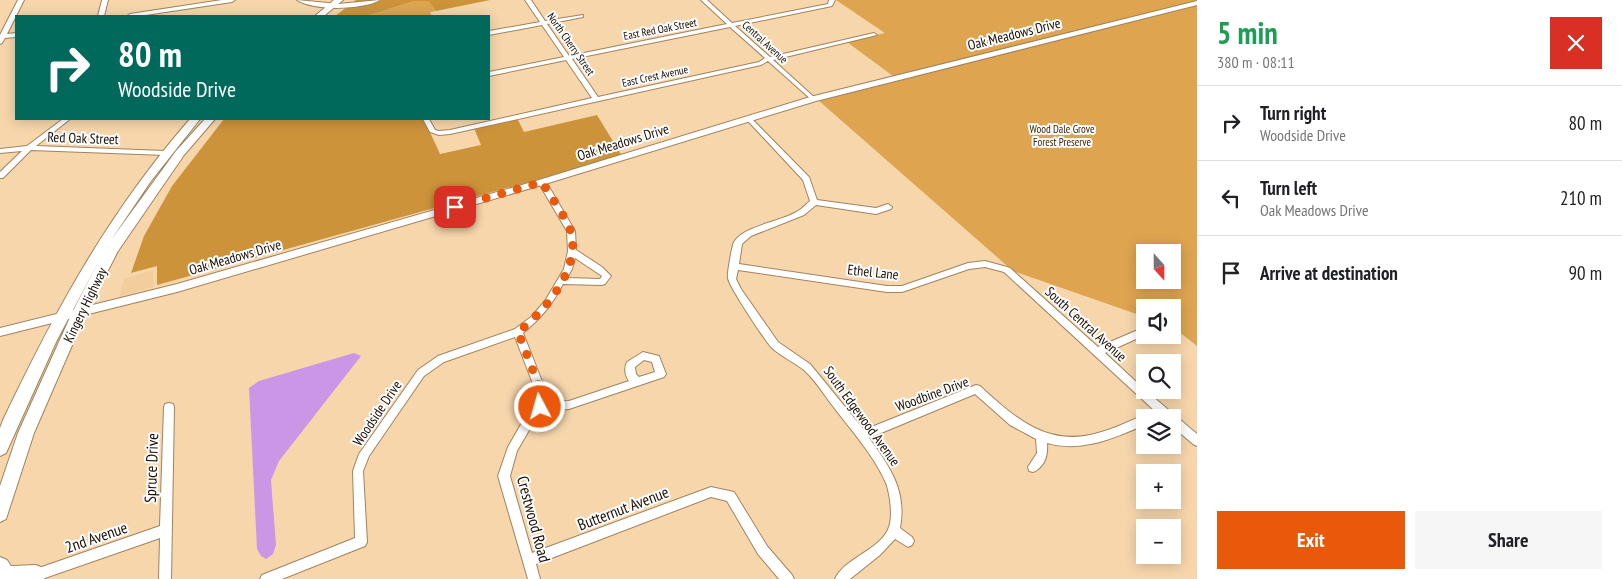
<!DOCTYPE html>
<html lang="en">
<head>
<meta charset="utf-8">
<style>
	:root { --surface:#fff; --page:#f6f6f6; --text:#202124; --muted:#757577; --line:#e0e0e0; --accent:#ea580c }
	body { margin:0; font-family:"PT Sans Narrow",sans-serif; background:var(--page); color:var(--text); height:100vh; display:flex; flex-direction:column; font-size:19px; white-space:nowrap }
	* { box-sizing:border-box; margin:0 }
	p { font-size:16px; color:var(--muted) }
	.icon { flex:none; width:28px; height:28px; fill:none; stroke:currentColor; stroke-width:2; stroke-linecap:round; stroke-linejoin:round }
	.map { position:relative; flex:1; overflow:hidden }
	.panel { display:flex; flex-direction:column; background:var(--surface); width:425px }
	.panel>* { flex:none }
	.top-card { position:absolute; left:15px; top:15px; width:475px; height:105px; border-radius:0px; box-shadow:0 2px 12px #0003; background:#00695c; color:#fff; overflow:hidden }
	.needle { width:32px; rotate:159deg }
	.tools { position:absolute; left:1136px; top:244px; display:grid; gap:10px }
	.tools a { display:grid; place-items:center; width:45px; height:45px; border-radius:0px; background:var(--surface); box-shadow:0 2px 12px #0003; font-size:25px }
	.pin { position:absolute; display:grid; place-items:center; width:42px; height:42px; color:#fff; margin:-21px; border-radius:10px; box-shadow:0 2px 8px #0006 }
	.me { position:absolute; width:55px; margin:-28px; rotate:354deg; stroke-linejoin:round; filter:drop-shadow(0 0 4px #0008) }
	.turn { display:flex; align-items:center; gap:18px; height:105px; padding:0 20px; font-size:22px }
	.turn .icon { width:65px; height:65px; stroke-width:2.5 }
	.turn b { display:block; font-size:35px; line-height:42px }
	.round { display:grid; place-items:center; flex:none; width:52px; height:52px; border-radius:0px; background:var(--page) }
	.head { display:flex; align-items:center; justify-content:space-between; height:85px; padding:0 20px }
	h1 { font-size:30px; font-weight:700; line-height:38px; color:#1e9e55 }
	.action { display:flex; gap:10px; margin-top:auto; padding:10px 20px }
	.action a { flex:1; height:58px; border-radius:0px; background:var(--accent); color:#fff; font-size:20px; font-weight:700; line-height:58px; text-align:center }
	.action a+a { background:var(--page); color:var(--text) }
	ul { padding:0; list-style:none }
	li { display:flex; align-items:center; gap:15px; height:75px; padding:0 20px; border-top:1px solid var(--line) }
	li div { flex:1 }
	li b { display:block; font-size:19px }
	li em { font-style:normal }
	main { display:flex; flex:1; min-height:0 }
	.map>svg:first-child { display:block }
</style>
</head>
<body>
<main>
<div class="map">
<svg width="1197" height="579" viewBox="0 0 1197 579">
	<rect width="100%" height="100%" fill="#f7d6ac"/>
	<!-- built -->
	<path fill="#f3ce9d" d="M153,270L154,287L119,297L124,279Z"/>
	<!-- green -->
	<g fill="#dea450" fill-rule="evenodd">
		<path d="M429,0L436,11L430,12L432,16H367L414,1Z"/>
		<path d="M836,0H1197V346L1173,327L1172,308H1145V317L1013,271L818,100L897,79L847,42L885,33ZM1145,252H1172V280H1145Z"/>
	</g>
	<!-- forest -->
	<g fill="#cd933b">
		<path d="M356,0H490L436,11L429,1H414L367,16H335Z"/>
		<path d="M597,115L622,156L157,285V266L131,273L144,236L172,186L224,119H424L440,154L481,145L474,128L517,118L524,132Z"/>
	</g>
	<!-- water -->
	<path fill="#cb96e5" d="M354,353L361,356L279,461L271,480L276,545L273,554L266,559L261,556L257,549L249,388L259,381Z"/>
	<g fill="none" stroke-linecap="round" stroke-linejoin="round">
		<defs>
			<g id="minor">
				<path d="M18,0H24L7,34L16,33V37L5,38L2,43L0,44V35Z"/>
				<path d="M102,0H108L104,16H98Z"/>
				<path d="M222,0H235L232,2L139,16H127L130,14Z"/>
				<path d="M297,0L338,4L380,0C363,10 314,11 297,0Z"/>
				<path d="M525,0H531L545,21L583,15V17L547,24L569,56L727,24L701,0H707L732,23L828,4L829,0H835L832,6L735,26L770,57L874,33L877,35L773,60L815,98L816,99L813,101L768,61L761,65L450,134L439,135L430,132L423,119H429L435,130L439,131L450,130L592,98L566,60L489,76V72L564,57L542,25L489,35V31L540,22ZM730,27L765,58L759,62L598,97L572,59Z"/>
				<path d="M749,117L751,118L809,177L817,200L876,208L888,204L892,207L891,209L876,214L816,205L804,215L751,236L742,244L739,264L887,286H902L968,263L985,261L1007,267L1010,268L1098,347L1145,327V335L1105,353L1145,390L1197,434V446L1193,444L1172,426V418H1145V425C1113,438 1082,453 1047,443C1048,455 1045,467 1033,472L1029,471L1028,467L1037,453L1036,439L1010,425L975,394L869,438C890,467 907,491 900,528L912,537L914,541L912,545L908,547L895,539L880,555L850,579H835C844,558 881,550 889,527C893,516 890,494 886,483C873,454 851,430 832,405C823,393 815,380 804,370C794,362 782,357 772,348C766,342 728,285 728,278C727,274 732,246 734,242C743,226 783,221 798,211C802,209 806,204 810,201L803,180L747,120L746,119ZM985,267L1004,272L1156,412L1148,416L1145,415C1129,421 1114,429 1098,433C1047,448 1015,418 980,386L976,385L864,430L810,364L778,342L741,289L736,279L738,270L887,292H902L969,269Z"/>
				<path d="M63,119H70L36,146L165,151L169,153L165,155L31,150L3,178H0V172L22,151L0,153V149L27,146Z"/>
				<path d="M539,180H545L575,231L576,250L602,267L611,276L605,284L602,285L563,284C552,305 541,318 523,333L545,389V402L569,401L629,381C625,376 624,368 627,362L643,352L659,356L666,374L664,377L569,409L543,411L532,425L517,451L510,476L532,553L711,487L734,492L767,546L792,575L794,579H779L758,554L727,501L711,497L536,564L540,579H528L498,476L508,447L524,419L535,406V389L515,337L444,362L424,376L369,456L363,471L367,542L365,546L282,579H260L262,575L355,538L353,471L359,454L418,370L438,356L515,329L531,317L545,301L564,269L568,251L567,231L538,182ZM575,258L602,276L600,279L567,278L572,269ZM644,360L652,362L655,372L639,377L636,374L635,367Z"/>
				<path d="M169,403L173,404L174,407L171,579H159L160,538L42,579H32L30,575L32,571L36,569L160,526L164,407L165,404Z"/>
			</g>
			<path id="tertiary" d="M1197,1V5L816,101L545,184L177,292L0,336V328L177,284L539,180L810,97Z"/>
			<g id="trunk">
				<path d="M334,0H343L324,16H315Z"/>
				<path d="M190,119H200L151,181L111,240L176,151L205,119H215L184,155L118,251L86,313L34,433L6,519L0,522V486L18,433L72,313L100,259L57,340L6,453L0,456V428L3,420C56,309 109,212 190,119Z"/>
				<path d="M0,557L7,560L11,566L36,565L43,568L46,575L44,579H0Z"/>
			</g>
		</defs>
		<!-- minor casing -->
		<use href="#minor" stroke="#a1835c" stroke-width="2"/>
		<!-- tertiary casing -->
		<use href="#tertiary" stroke="#a1835c" stroke-width="2"/>
		<!-- trunk casing -->
		<use href="#trunk" stroke="#a1835c" stroke-width="2"/>
		<!-- minor -->
		<use href="#minor" fill="#fff" fill-rule="evenodd"/>
		<!-- tertiary -->
		<use href="#tertiary" fill="#fff" fill-rule="evenodd"/>
		<!-- trunk -->
		<use href="#trunk" fill="#fff" fill-rule="evenodd"/>
	</g>
	<g fill="none" stroke-linecap="round" stroke-linejoin="round">
		<!-- route -->
		<path stroke="#ea580c" stroke-width="9" stroke-dasharray="0 16.2" d="M455,207L542,182C549,194 567,219 571,232C581,269 545,311 518,332L540,389V407"/>
	</g>
	<g text-anchor="middle" dominant-baseline="central" stroke-width="4" stroke-linejoin="round" paint-order="stroke">
		<!-- far-street labels -->
		<g font-size="11" fill="#190e02" stroke="#fdfdfd">
			<text transform="translate(660 29) rotate(-11)">East Red Oak Street</text>
			<text transform="translate(765 42) rotate(42)">Central Avenue</text>
			<text transform="translate(571 44) rotate(55)">North Cherry Street</text>
			<text transform="translate(655 76) rotate(-12)">East Crest Avenue</text>
		</g>
		<!-- far-park labels -->
		<g font-size="11" fill="#3b2400" stroke="#fdfdfd">
			<text x="1062" y="129">Wood Dale Grove<tspan x="1062" dy="13">Forest Preserve</tspan></text>
		</g>
		<!-- street labels -->
		<g font-size="14" fill="#190e02" stroke="#fdfdfd">
			<text transform="translate(1014 34) rotate(-14)">Oak Meadows Drive</text>
			<text transform="translate(83 138) rotate(2)">Red Oak Street</text>
			<text transform="translate(623 142) rotate(-17)">Oak Meadows Drive</text>
			<text transform="translate(235 257) rotate(-16)">Oak Meadows Drive</text>
			<text transform="translate(873 272) rotate(6)">Ethel Lane</text>
			<text transform="translate(85 305) rotate(-64)">Kingery Highway</text>
			<text transform="translate(1086 324) rotate(42)">South Central Avenue</text>
			<text transform="translate(932 394) rotate(-20)">Woodbine Drive</text>
			<text transform="translate(377 413) rotate(-56)">Woodside Drive</text>
			<text transform="translate(862 416) rotate(54)">South Edgewood Avenue</text>
		</g>
		<!-- near-street labels -->
		<g font-size="16" fill="#190e02" stroke="#fdfdfd">
			<text transform="translate(151 468) rotate(-88)">Spruce Drive</text>
			<text transform="translate(623 508) rotate(-21)">Butternut Avenue</text>
			<text transform="translate(534 519) rotate(75)">Crestwood Road</text>
			<text transform="translate(96 537) rotate(-19)">2nd Avenue</text>
		</g>
	</g>
</svg>
<div class="tools">
<a><svg class="needle" viewBox="-14 -14 28 28"><path d="M0-13l5 13h-10z" fill="#e53935"/><path d="M0 13l5-13h-10z" fill="#757577"/></svg></a>
<a><svg class="icon" aria-label="sound" viewBox="0 0 24 24"><path d="M4 9h4l5-4v14l-5-4H4zM17 9q2 3 0 6"/></svg></a>
<a><svg class="icon" aria-label="search" viewBox="0 0 24 24"><circle cx="10" cy="10" r="6"/><path d="M15 15l6 6"/></svg></a>
<a><svg class="icon" aria-label="layers" viewBox="0 0 24 24"><path d="M12 4l9 5-9 5-9-5zM3 14l9 5 9-5"/></svg></a>
<a>+</a>
<a>−</a>
</div>
<div class="pin" style="left:455px;top:207px;background:#d93025"><svg class="icon" aria-label="arrive" viewBox="0 0 24 24"><path d="M6 21V4h12l-3 4 3 4H6"/></svg></div>
<svg class="me" style="left:540px;top:407px" viewBox="-20 -20 40 40"><circle r="17" fill="#ea580c" stroke="#fff" stroke-width="3"/><path d="M0-11L8 9 0 5-8 9z" fill="#fff"/></svg>
<div class="top-card">
<div class="turn"><svg class="icon" aria-label="right" viewBox="0 0 24 24"><path d="M7 20v-9h11M14 6l5 5-5 5"/></svg><div><b>80 m</b>Woodside Drive</div></div>
</div>
</div>
<section class="panel">
<div class="head"><div><h1>5 min</h1><p>380 m · 08:11</p></div><a class="round" style="background:#d93025;color:#fff"><svg class="icon" aria-label="close" viewBox="0 0 24 24"><path d="M6 6l12 12M18 6L6 18"/></svg></a></div>
<ul>
<li><svg class="icon" aria-label="right" viewBox="0 0 24 24"><path d="M7 20v-9h11M14 6l5 5-5 5"/></svg><div><b>Turn right</b><p>Woodside Drive</p></div><em>80 m</em></li>
<li><svg class="icon" aria-label="left" viewBox="0 0 24 24"><path d="M17 20v-9H6M10 6l-5 5 5 5"/></svg><div><b>Turn left</b><p>Oak Meadows Drive</p></div><em>210 m</em></li>
<li><svg class="icon" aria-label="arrive" viewBox="0 0 24 24"><path d="M6 21V4h12l-3 4 3 4H6"/></svg><div><b>Arrive at destination</b></div><em>90 m</em></li>
</ul>
<div class="action"><a>Exit</a><a>Share</a></div>
</section>
</main>
</body>
</html>
